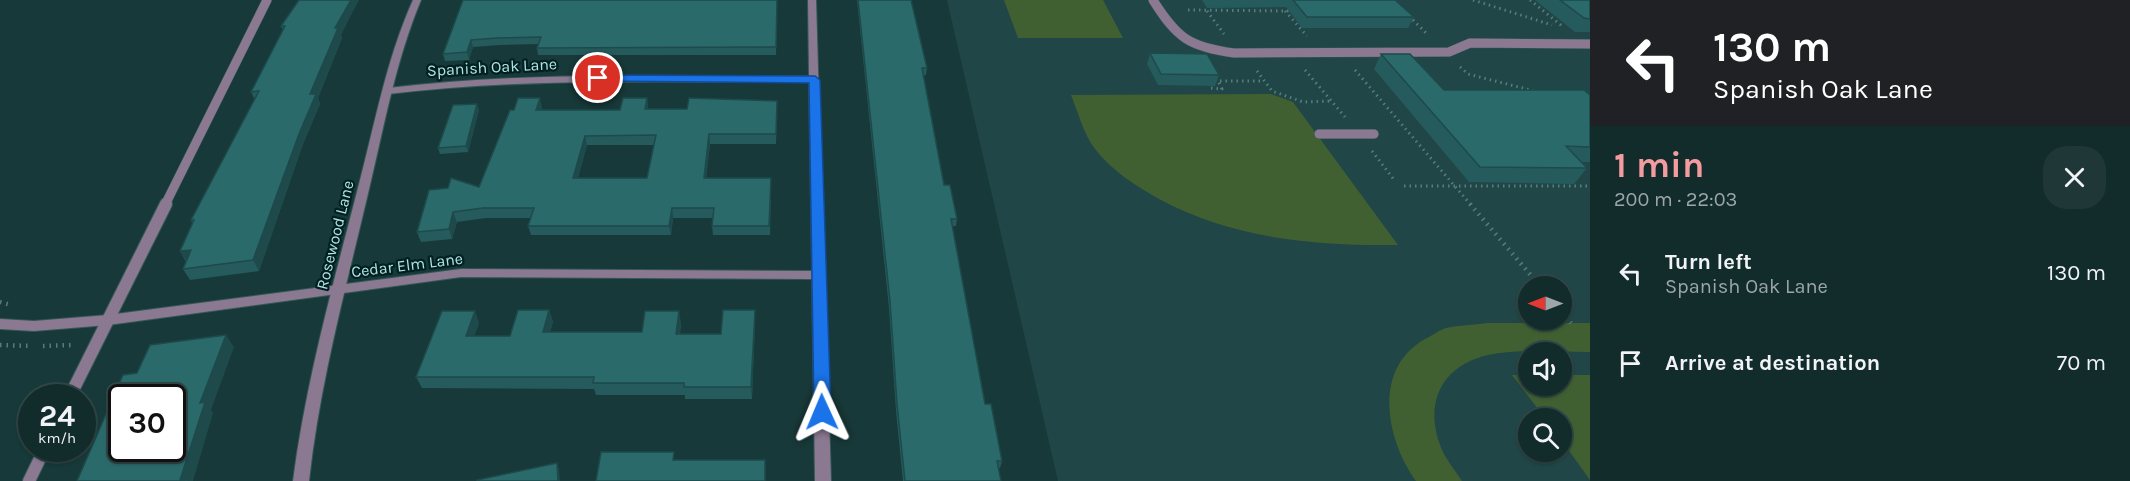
<!DOCTYPE html>
<html lang="en">
<head>
<meta charset="utf-8">
<style>
	:root { --surface:#122b2b; --page:#1f3737; --text:#f1f3f6; --muted:#9ca7a9; --line:#314747; --accent:#f49b9f }
	body { margin:0; font-family:Karla,sans-serif; background:var(--page); color:var(--text); height:100vh; display:flex; flex-direction:column; font-size:22px; white-space:nowrap }
	* { box-sizing:border-box; margin:0 }
	p { font-size:20px; color:var(--muted) }
	.icon { flex:none; width:33px; height:33px; fill:none; stroke:currentColor; stroke-width:2; stroke-linecap:round; stroke-linejoin:round }
	.map { position:relative; flex:1; overflow:hidden }
	.sheet { display:flex; flex-direction:column; background:var(--surface); width:540px }
	.sheet>* { flex:none }
	.guide { background:#202124; color:#fff; overflow:hidden }
	.needle { width:39px; rotate:270deg }
	.buttons { position:absolute; left:1518px; top:276px; display:grid; gap:12px }
	.buttons a { display:grid; place-items:center; width:54px; height:54px; border-radius:50%; background:var(--surface); box-shadow:0 2px 4px #0004,0 0 0 2px var(--line); font-size:30px }
	.speed { position:absolute; left:18px; top:384px; display:flex; gap:12px; font-size:30px; font-weight:700; text-align:center }
	.speed>* { display:grid; place-content:center; width:78px; height:78px; border-radius:50%; background:var(--surface); box-shadow:0 2px 4px #0004,0 0 0 2px var(--line); line-height:1 }
	.speed small { font-size:15px; font-weight:400 }
	.speed .limit { border:3px solid #111; border-radius:9px; background:#fff; color:#111 }
	.pin { position:absolute; display:grid; place-items:center; width:51px; height:51px; color:#fff; margin:-26px; border:3px solid #fff; border-radius:50%; box-shadow:0 2px 6px #0007 }
	.me { position:absolute; width:66px; margin:-33px; rotate:359deg; stroke-linejoin:round; filter:drop-shadow(0 0 4px #0008) }
	.turn { display:flex; align-items:center; gap:21px; height:126px; padding:0 24px; font-size:27px }
	.turn .icon { width:78px; height:78px; stroke-width:2.5 }
	.turn b { display:block; font-size:42px; line-height:51px }
	.round { display:grid; place-items:center; flex:none; width:63px; height:63px; border-radius:24px; background:var(--page) }
	.summary { display:flex; align-items:center; justify-content:space-between; height:102px; padding:0 24px }
	h1 { font-size:36px; font-weight:700; line-height:45px; color:var(--accent) }
	ul { padding:0; list-style:none }
	li { display:flex; align-items:center; gap:18px; height:90px; padding:0 24px }
	li div { flex:1 }
	li b { display:block; font-size:22px }
	li em { font-style:normal }
	main { display:flex; flex:1; min-height:0 }
	.map>svg:first-child { display:block }
</style>
</head>
<body>
<main>
<div class="map">
<svg width="1590" height="481" viewBox="0 0 1590 481">
	<rect width="100%" height="100%" fill="#183939"/>
	<!-- built -->
	<path fill="#214647" fill-rule="evenodd" d="M947,0H1590V481H1058ZM1528,286H1562V320H1528ZM1528,352H1562V386H1528ZM1528,418H1562V452H1528Z"/>
	<!-- green -->
	<g fill="#406032">
		<path d="M1004,0H1103L1123,38H1018Z"/>
		<path d="M1271,94L1293,102L1398,245C1314,246 1234,239 1159,199C1136,186 1112,171 1095,149C1084,135 1078,112 1071,95Z"/>
		<path d="M1487,323H1590V352C1557,352 1521,348 1488,355C1438,366 1422,409 1444,454C1449,463 1456,472 1462,481H1416C1386,439 1372,369 1425,339C1432,336 1439,330 1446,328C1459,325 1474,325 1487,323Z"/>
		<path d="M1512,375H1528V386H1562V375H1590V480L1562,441V418H1545Z"/>
	</g>
	<g fill="none" stroke-linecap="round" stroke-linejoin="round">
		<defs>
			<g id="service-far1">
				<path d="M1153,0C1177,38 1189,47 1234,53L1449,52L1470,43L1590,44"/>
				<path d="M1319,134H1374"/>
				<path d="M165,205L267,0"/>
			</g>
			<g id="service">
				<path d="M69,398L166,204"/>
				<path d="M29,481L45,448"/>
			</g>
			<path id="minor" d="M808,0H816L824,272L826,275L825,278L831,481H815L812,279L461,277L108,325L34,331L0,329V319L34,321L108,315L461,269L812,271L809,82C668,83 528,77 388,94L383,91L388,88C528,71 668,77 809,76Z"/>
			<path id="tertiary" d="M413,0H421C396,60 385,122 370,185C347,284 320,380 309,481H293C306,381 333,285 358,188C375,124 386,60 413,0Z"/>
		</defs>
		<!-- service-far1 casing -->
		<use href="#service-far1" stroke="#345757" stroke-width="10"/>
		<!-- service casing -->
		<use href="#service" stroke="#345757" stroke-width="14"/>
		<!-- minor casing -->
		<use href="#minor" stroke="#345757" stroke-width="2"/>
		<!-- tertiary casing -->
		<use href="#tertiary" stroke="#345757" stroke-width="2"/>
		<!-- path-far1 -->
		<g stroke="#577d7d" stroke-width="3" stroke-dasharray="1.5 4" stroke-linecap="butt">
			<path d="M1473,0L1552,25"/>
			<path d="M1530,0L1562,26"/>
			<path d="M1188,10L1289,11"/>
			<path d="M1207,11L1224,34"/>
			<path d="M1285,11L1307,36"/>
			<path d="M1409,16L1427,34"/>
			<path d="M1460,67L1468,74L1534,91"/>
			<path d="M1305,70L1345,117"/>
			<path d="M1355,70L1471,205"/>
			<path d="M1257,71L1272,91L1303,102L1333,101"/>
			<path d="M1211,88L1222,89L1218,81H1264"/>
			<path d="M1372,151L1395,181"/>
			<path d="M1404,186H1590"/>
		</g>
		<!-- path -->
		<g stroke="#577d7d" stroke-width="4.5" stroke-dasharray="1.5 5" stroke-linecap="butt">
			<path d="M1470,204L1540,286"/>
			<path d="M0,302L11,305"/>
			<path d="M1562,312L1571,323"/>
			<path d="M0,345L32,346"/>
			<path d="M43,346L74,345"/>
		</g>
		<!-- service-far1 -->
		<use href="#service-far1" stroke="#8b7992" stroke-width="9"/>
		<!-- service -->
		<use href="#service" stroke="#8b7992" stroke-width="12"/>
		<!-- minor -->
		<use href="#minor" fill="#8b7992" fill-rule="evenodd"/>
		<!-- tertiary -->
		<use href="#tertiary" fill="#8b7992" fill-rule="evenodd"/>
	</g>
	<!-- wall -->
	<g fill="#255b5c" fill-rule="evenodd">
		<path d="M299,0L341,35L342,38L318,98L320,104L303,144L259,271L190,280L183,269L186,262L180,251L192,223L191,220L255,100L251,92L283,30L281,26Z"/>
		<path d="M463,0H777L776,55H538L537,48L538,44L499,45L473,47L469,60L445,61L443,54Z"/>
		<path d="M857,0H911L927,68L926,75H923L944,185L957,219L956,226H952L985,404L1002,461L1000,468H998L1001,481H903L896,411L889,308Z"/>
		<path d="M1202,0H1395L1414,17L1408,28H1302L1286,7L1207,8Z"/>
		<path d="M1535,0H1590V32H1575Z"/>
		<path d="M1150,53L1219,75L1215,86L1158,85L1147,64Z"/>
		<path d="M1381,54L1444,90L1590,95V162H1581L1587,168L1574,184L1469,182L1374,69Z"/>
		<path d="M647,98L648,109L777,110L776,144H710L706,178L771,188L770,235H713L712,226L713,218H673L671,235H531L528,226L531,218H486L457,222L452,239L421,242L417,232L479,187L542,107L541,110H620ZM587,145H654L647,178H578Z"/>
		<path d="M479,110L468,152L440,154L438,148Z"/>
		<path d="M549,310L553,322L550,332H642L681,323L680,334H721L755,310V321L752,399H685V395H596L594,389L422,388L416,377L479,323L474,336H510Z"/>
	</g>
	<!-- shaded-wall -->
	<g fill="#1e4a4b">
		<path d="M351,0H359L341,35L342,38L318,98L320,104L303,144L259,271L253,260L310,94L335,28Z"/>
		<path d="M471,40L473,47L469,60L467,52Z"/>
		<path d="M540,98L542,107L538,119L536,110Z"/>
		<path d="M647,98L648,107L646,118L645,109Z"/>
		<path d="M477,104L479,110L468,152L466,146Z"/>
		<path d="M709,134L710,144L705,188L704,178Z"/>
		<path d="M585,136L587,145L575,188L573,178Z"/>
		<path d="M672,208L673,218L671,235L669,226Z"/>
		<path d="M453,212L457,222L452,239L449,229Z"/>
		<path d="M191,250L187,262L180,251Z"/>
		<path d="M549,310L553,322L546,343L543,332Z"/>
		<path d="M755,310V321L752,399L751,387Z"/>
		<path d="M475,311L479,323L470,348L466,336Z"/>
		<path d="M679,311L681,323L678,345L676,334Z"/>
		<path d="M226,335L234,347L211,410L213,413L193,481H180L200,403Z"/>
		<path d="M557,463L559,469L560,481H558Z"/>
	</g>
	<!-- building -->
	<g fill="#2b6a6b" stroke="#1e4a4b" stroke-width="1.5" fill-rule="evenodd">
		<path d="M299,0H351L335,28H338L310,94H316L299,134L253,260L183,269L191,250L180,251L194,220H191L259,91L251,92L285,26H281Z"/>
		<path d="M463,0H777L776,47L537,48L541,37L497,38L471,40L467,52L443,54Z"/>
		<path d="M858,0H911L927,68H922L944,185H950L957,219H951L985,404H991L1002,461H997L1001,481H905L897,404L890,301Z"/>
		<path d="M1293,0H1395L1414,17H1307Z"/>
		<path d="M1560,0H1590V19L1584,18Z"/>
		<path d="M1150,53L1207,54L1219,75L1161,74Z"/>
		<path d="M1381,54H1410L1444,90H1584L1590,95V147L1566,146L1587,168L1480,167Z"/>
		<path d="M518,98H540L536,110H620L623,98H647L645,109H687L689,98L777,101L776,134H709L704,178H771L769,226H712L714,208H672L669,226H528L534,208H483L453,212L449,229L417,232L429,190L448,188L451,178L479,187L510,110H514ZM656,135L647,178H573L585,136Z"/>
		<path d="M477,104L466,146L438,148L453,105Z"/>
		<path d="M518,310H549L543,332H642L645,311H679L676,334H721L723,310H755L751,387H684V383H593L594,377H416L442,311H475L466,336H510Z"/>
		<path d="M226,335L200,403L205,402L180,480L188,479L187,481H77L123,375L137,373L150,345ZM122,398H172V448H122Z"/>
		<path d="M601,452H674L673,460H765V481H596Z"/>
		<path d="M557,463L558,481H477V480Z"/>
	</g>
	<!-- route -->
	<path fill="#1a73e8" stroke="#114b97" stroke-width="1.5" d="M594,75L815,76L820,80L831,412L828,417H816L814,412L809,83L598,81L594,80Z"/>
	<g text-anchor="middle" dominant-baseline="central" stroke-width="4.5" stroke-linejoin="round" paint-order="stroke">
		<!-- street labels -->
		<g font-size="16" fill="#b4e2e2" stroke="#002021">
			<text transform="translate(492 67) rotate(-3)">Spanish Oak Lane</text>
			<text transform="translate(335 235) rotate(-76)">Rosewood Lane</text>
			<text transform="translate(407 265) rotate(-7)">Cedar Elm Lane</text>
		</g>
	</g>
</svg>
<div class="buttons">
<a><svg class="needle" viewBox="-14 -14 28 28"><path d="M0-13l5 13h-10z" fill="#e53935"/><path d="M0 13l5-13h-10z" fill="#9ca7a9"/></svg></a>
<a><svg class="icon" aria-label="sound" viewBox="0 0 24 24"><path d="M4 9h4l5-4v14l-5-4H4zM17 9q2 3 0 6"/></svg></a>
<a><svg class="icon" aria-label="search" viewBox="0 0 24 24"><circle cx="10" cy="10" r="6"/><path d="M15 15l6 6"/></svg></a>
</div>
<div class="speed"><div>24<small>km/h</small></div><div class="limit">30</div></div>
<div class="pin" style="left:598px;top:78px;background:#d93025"><svg class="icon" aria-label="arrive" viewBox="0 0 24 24"><path d="M6 21V4h12l-3 4 3 4H6"/></svg></div>
<svg class="me" style="left:822px;top:412px" viewBox="-20 -20 40 40"><path d="M0-17L14 15 0 8-14 15z" fill="#1a73e8" stroke="#fff" stroke-width="4"/></svg>
</div>
<section class="sheet">
<div class="guide">
<div class="turn"><svg class="icon" aria-label="left" viewBox="0 0 24 24"><path d="M17 20v-9H6M10 6l-5 5 5 5"/></svg><div><b>130 m</b>Spanish Oak Lane</div></div>
</div>
<div class="summary"><div><h1>1 min</h1><p>200 m · 22:03</p></div><a class="round"><svg class="icon" aria-label="close" viewBox="0 0 24 24"><path d="M6 6l12 12M18 6L6 18"/></svg></a></div>
<ul>
<li><svg class="icon" aria-label="left" viewBox="0 0 24 24"><path d="M17 20v-9H6M10 6l-5 5 5 5"/></svg><div><b>Turn left</b><p>Spanish Oak Lane</p></div><em>130 m</em></li>
<li><svg class="icon" aria-label="arrive" viewBox="0 0 24 24"><path d="M6 21V4h12l-3 4 3 4H6"/></svg><div><b>Arrive at destination</b></div><em>70 m</em></li>
</ul>
</section>
</main>
</body>
</html>
